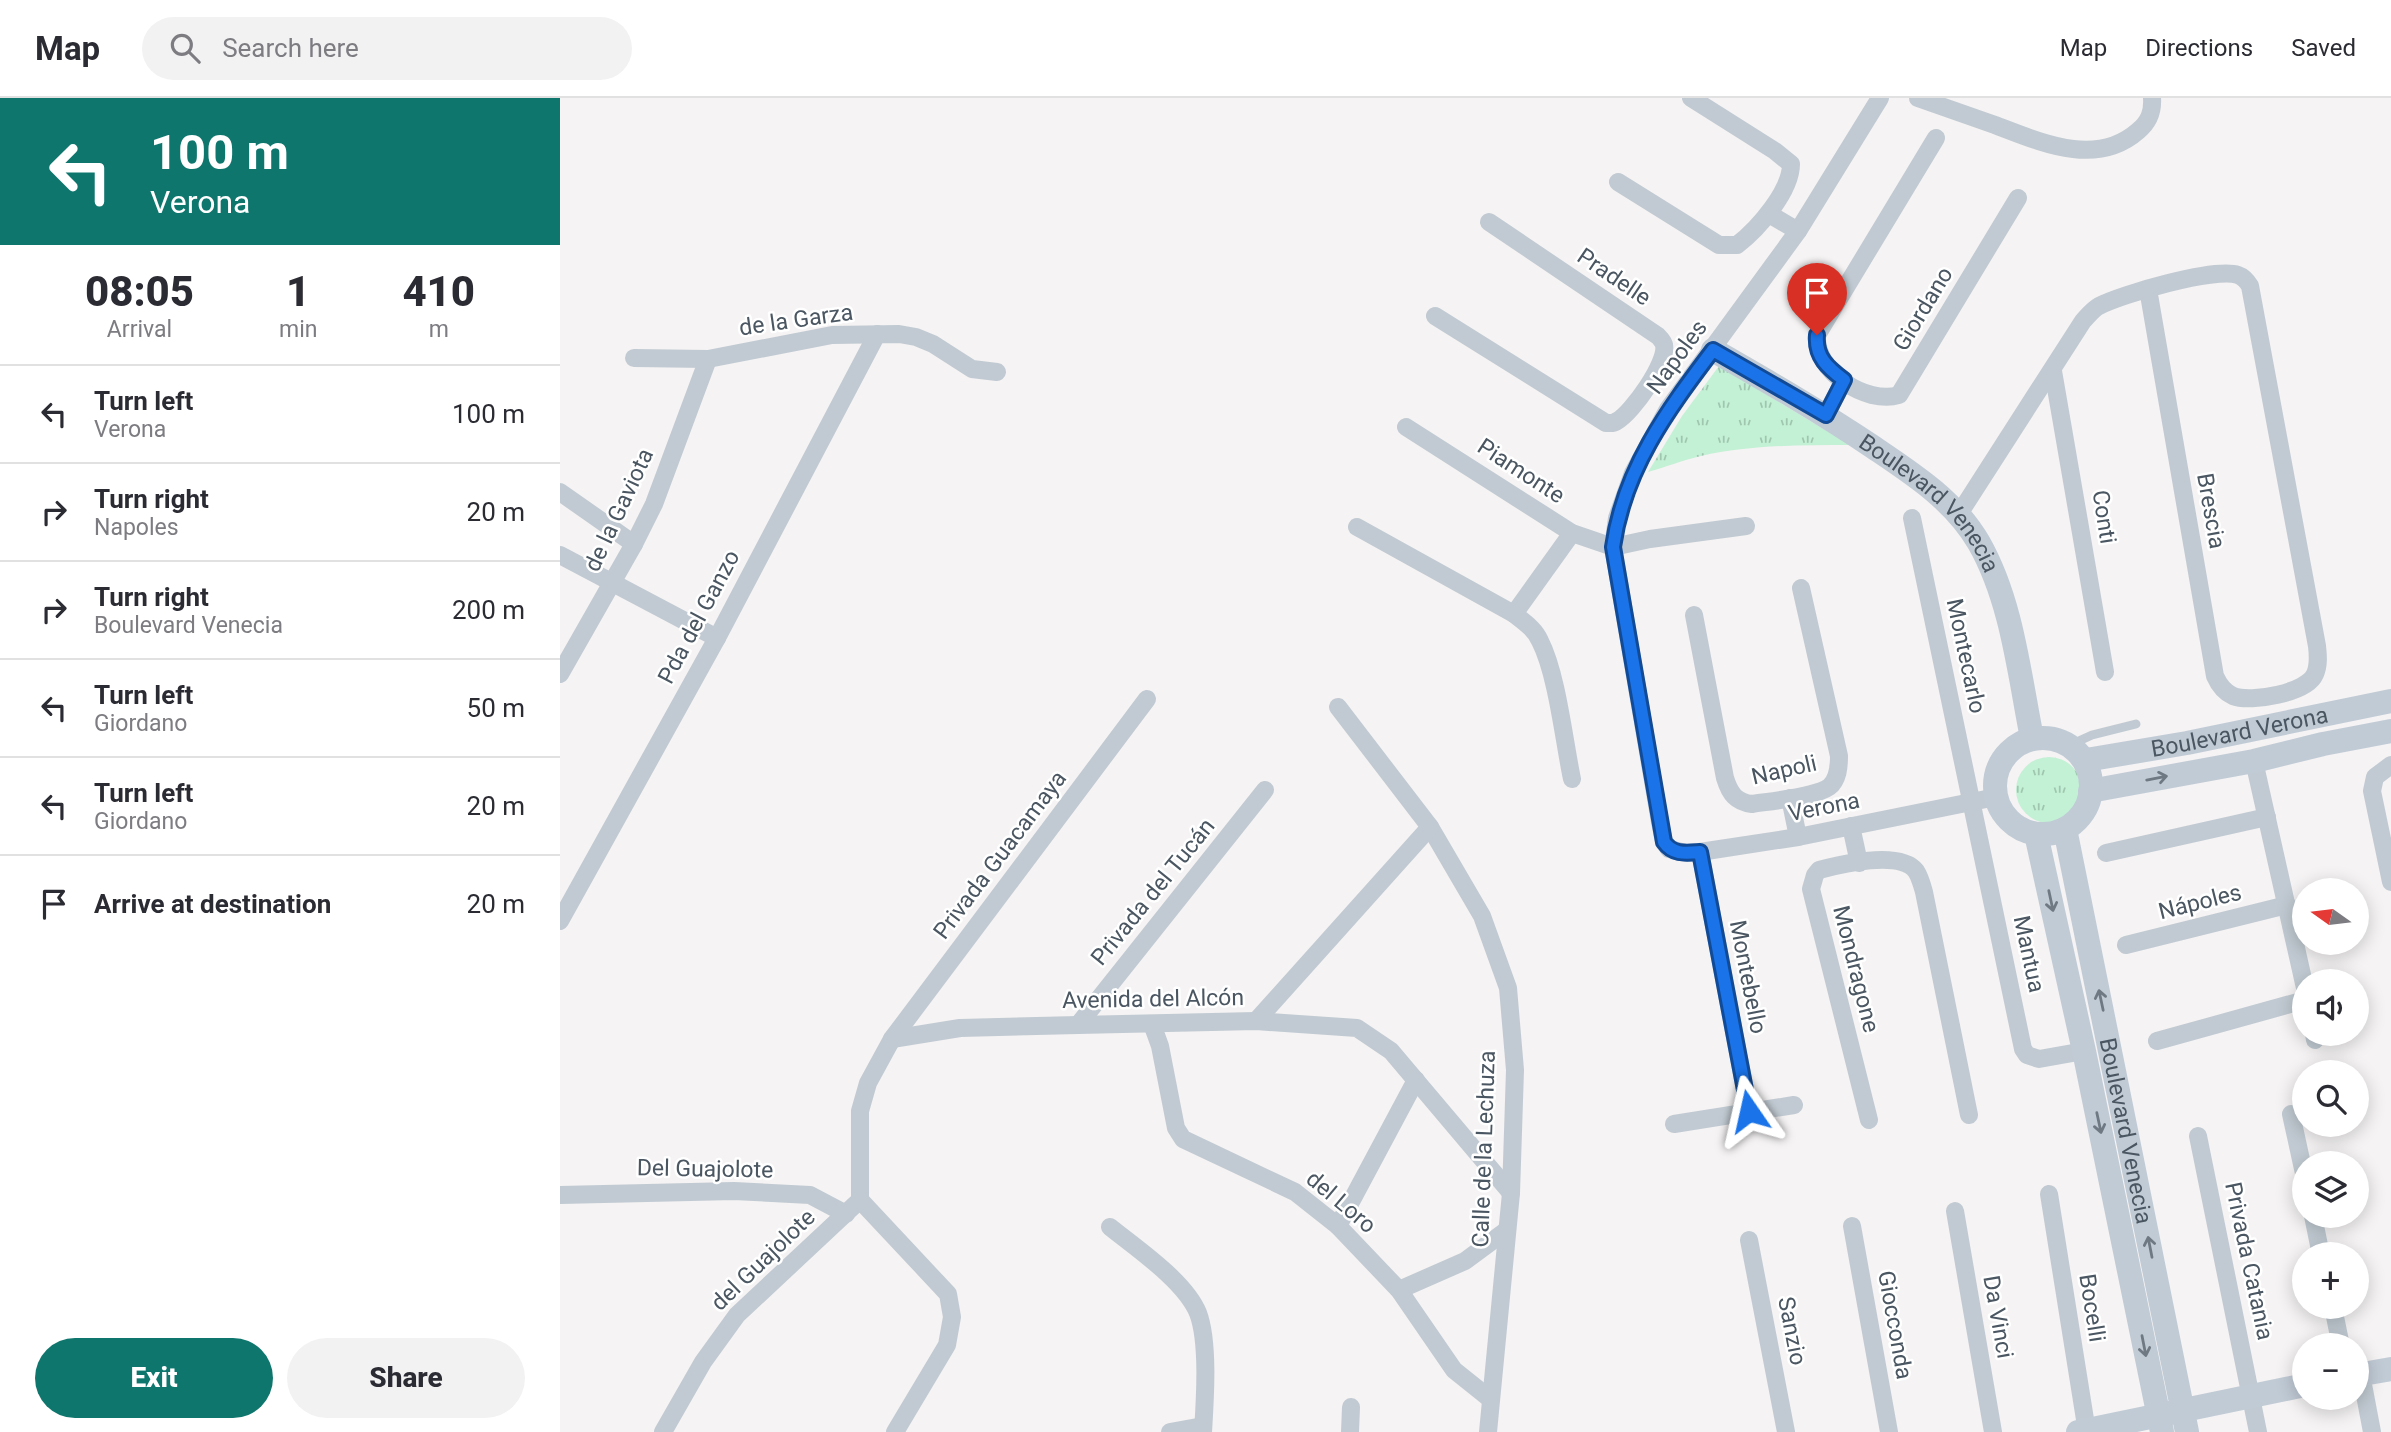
<!DOCTYPE html>
<html lang="en">
<head>
<meta charset="utf-8">
<style>
	:root { --surface:#fff; --page:#f2f2f3; --text:#2b2b33; --muted:#7c7c81; --line:#e1e1e2; --accent:#0f766e }
	body { margin:0; font-family:Roboto,sans-serif; background:var(--page); color:var(--text); height:100vh; display:flex; flex-direction:column; font-size:26px; white-space:nowrap }
	* { box-sizing:border-box; margin:0 }
	p { font-size:23px; color:var(--muted) }
	.icon { flex:none; width:38px; height:38px; fill:none; stroke:currentColor; stroke-width:2; stroke-linecap:round; stroke-linejoin:round }
	.map { position:relative; flex:1; overflow:hidden }
	.sheet { display:flex; flex-direction:column; background:var(--surface); width:560px }
	.sheet>* { flex:none }
	.hud { background:#0f766e; color:#fff; overflow:hidden }
	.needle { width:46px; rotate:284deg }
	.buttons { position:absolute; left:1732px; top:780px; display:grid; gap:14px }
	.buttons a { display:grid; place-items:center; width:77px; height:77px; border-radius:50%; background:var(--surface); box-shadow:0 4px 18px #0003; font-size:35px }
	.pin { position:absolute; display:grid; place-items:center; width:60px; height:60px; color:#fff; margin:-72px -30px; border-radius:50% 50% 50% 0; rotate:-45deg; box-shadow:0 0 7px #0007 }
	.pin .icon { rotate:45deg }
	.me { position:absolute; width:77px; margin:-38px; rotate:349deg; stroke-linejoin:round; filter:drop-shadow(0 0 5px #0008) }
	.turn { display:flex; align-items:center; gap:24px; height:147px; padding:0 35px; font-size:32px }
	.turn .icon { width:91px; height:91px; stroke-width:2.5 }
	.turn b { display:block; font-size:49px; line-height:60px }
	.eta { display:flex; justify-content:space-evenly; align-items:center; height:119px; text-align:center }
	.eta b { font-size:42px; font-weight:800; line-height:49px }
	.action { display:flex; gap:14px; margin-top:auto; padding:14px 35px }
	.action a { flex:1; height:80px; border-radius:42px; background:var(--accent); color:#fff; font-size:28px; font-weight:800; line-height:80px; text-align:center }
	.action a+a { background:var(--page); color:var(--text) }
	ul { padding:0; list-style:none }
	li { display:flex; align-items:center; gap:21px; height:98px; padding:0 35px; border-top:2px solid var(--line) }
	li div { flex:1 }
	li b { display:block; font-size:26px }
	li em { font-style:normal }
	header { display:flex; align-items:center; gap:42px; box-sizing:border-box; height:98px; padding:0 35px; background:var(--surface); border-bottom:2px solid var(--line) }
	header strong { font-size:33px }
	nav { display:flex; gap:38px; margin-inline-start:auto; font-size:24px }
	.search { width:490px; height:63px; background:var(--page); display:flex; align-items:center; gap:18px; box-sizing:border-box; padding:0 24px; border-radius:38px; color:var(--muted); font-size:26px }
	main { display:flex; flex:1; min-height:0 }
	.map>svg:first-child { display:block }
</style>
</head>
<body>
<header>
<strong>Map</strong>
<div class="search"><svg class="icon" aria-label="search" viewBox="0 0 24 24"><circle cx="10" cy="10" r="6"/><path d="M15 15l6 6"/></svg>Search here</div>
<nav><a>Map</a><a>Directions</a><a>Saved</a></nav>
</header>
<main>
<section class="sheet">
<div class="hud">
<div class="turn"><svg class="icon" aria-label="left" viewBox="0 0 24 24"><path d="M17 20v-9H6M10 6l-5 5 5 5"/></svg><div><b>100 m</b>Verona</div></div>
</div>
<div class="eta">
<div><b>08:05</b><p>Arrival</p></div>
<div><b>1</b><p>min</p></div>
<div><b>410</b><p>m</p></div>
</div>
<ul>
<li><svg class="icon" aria-label="left" viewBox="0 0 24 24"><path d="M17 20v-9H6M10 6l-5 5 5 5"/></svg><div><b>Turn left</b><p>Verona</p></div><em>100 m</em></li>
<li><svg class="icon" aria-label="right" viewBox="0 0 24 24"><path d="M7 20v-9h11M14 6l5 5-5 5"/></svg><div><b>Turn right</b><p>Napoles</p></div><em>20 m</em></li>
<li><svg class="icon" aria-label="right" viewBox="0 0 24 24"><path d="M7 20v-9h11M14 6l5 5-5 5"/></svg><div><b>Turn right</b><p>Boulevard Venecia</p></div><em>200 m</em></li>
<li><svg class="icon" aria-label="left" viewBox="0 0 24 24"><path d="M17 20v-9H6M10 6l-5 5 5 5"/></svg><div><b>Turn left</b><p>Giordano</p></div><em>50 m</em></li>
<li><svg class="icon" aria-label="left" viewBox="0 0 24 24"><path d="M17 20v-9H6M10 6l-5 5 5 5"/></svg><div><b>Turn left</b><p>Giordano</p></div><em>20 m</em></li>
<li><svg class="icon" aria-label="arrive" viewBox="0 0 24 24"><path d="M6 21V4h12l-3 4 3 4H6"/></svg><div><b>Arrive at destination</b></div><em>20 m</em></li>
</ul>
<div class="action"><a>Exit</a><a>Share</a></div>
</section>
<div class="map">
<svg width="1831" height="1334" viewBox="0 0 1831 1334">
	<defs>
		<pattern id="park-tufts" width="24" height="20" patternUnits="userSpaceOnUse" patternTransform="scale(1.75)"><rect width="24" height="20" fill="#c3f1d5"/><path d="M3 7l-1-3M5 7V3M7 7l1-3M15 17l-1-3M17 17v-4M19 17l1-3" fill="none" stroke="#a0c6b0"/></pattern>
	</defs>
	<rect width="100%" height="100%" fill="#f5f3f3"/>
	<!-- park -->
	<g fill="url(#park-tufts)">
		<path d="M1159,268L1290,347C1240,347 1190,347 1141,358C1123,362 1106,369 1088,374L1122,318Z"/>
		<circle cx="1489" cy="692" r="33"/>
	</g>
	<g fill="none" stroke-linecap="round" stroke-linejoin="round">
		<!-- lane -->
		<path stroke="#c1cad2" stroke-width="9" d="M1510,647L1532,637L1576,626"/>
		<!-- street -->
		<g stroke="#c1cad2" stroke-width="18">
			<path d="M1320,0L1238,133L1108,311L1073,375L1057,420L1053,449L1100,724L1104,744L1109,751L1126,755L1140,754L1238,739L1436,699"/>
			<path d="M1358,0C1384,9 1410,18 1435,27C1480,44 1536,70 1578,33C1589,24 1593,14 1592,0"/>
			<path d="M1376,40L1257,237C1254,273 1306,307 1339,297L1458,100"/>
			<path d="M1058,84L1159,147H1177C1198,131 1231,93 1231,66L1215,53L1131,0"/>
			<path d="M1209,116L1238,133"/>
			<path d="M875,218L1046,325C1051,325 1053,326 1057,323C1072,315 1108,264 1104,247C1104,245 1100,240 1098,238L929,124"/>
			<path d="M74,260L148,261L272,237L339,236L356,239L373,246L412,271L437,274"/>
			<path d="M1493,273L1545,574"/>
			<path d="M1266,317L1284,282"/>
			<path d="M846,329L1012,435L1053,449L1090,441L1186,428"/>
			<path d="M0,394L74,446"/>
			<path d="M1399,416L1523,223C1528,218 1532,212 1539,208C1562,196 1655,169 1678,177C1684,179 1687,183 1690,188L1757,548C1758,557 1759,567 1755,576C1747,595 1691,605 1673,598C1664,594 1659,587 1655,578L1588,191"/>
			<path d="M1352,420L1463,951L1467,957L1479,961L1524,953"/>
			<path d="M797,429L954,516C964,524 975,531 980,543C997,576 1004,643 1012,681"/>
			<path d="M0,457L157,540"/>
			<path d="M954,516L1012,435"/>
			<path d="M1134,517L1165,680C1170,696 1176,704 1192,706C1211,703 1255,699 1269,689C1278,682 1279,669 1279,658L1241,490"/>
			<path d="M0,576L74,446L94,406L148,261"/>
			<path d="M778,609L870,729L922,818L948,890L955,972L951,1095L928,1334"/>
			<path d="M1694,663L1745,890"/>
			<path d="M1831,667L1815,679L1812,693L1831,784"/>
			<path d="M1230,700L1238,739"/>
			<path d="M1291,728L1299,765"/>
			<path d="M1140,754L1189,1013"/>
			<path d="M1546,755L1707,719"/>
			<path d="M0,823L157,540L317,236"/>
			<path d="M1566,847L1727,807"/>
			<path d="M696,923L870,729"/>
			<path d="M592,926L600,948L616,1030L623,1041L735,1094L778,1128L839,1192L894,1272L929,1300"/>
			<path d="M518,927L705,692"/>
			<path d="M1754,936L1755,942"/>
			<path d="M332,941L400,930L518,927L696,923L797,930L831,953L951,1095"/>
			<path d="M1597,943L1745,902"/>
			<path d="M1731,1016L1745,1080"/>
			<path d="M1309,1022L1251,791L1255,777L1259,772C1282,766 1340,752 1356,773C1360,779 1362,787 1364,794L1409,1017"/>
			<path d="M1114,1026L1234,1007"/>
			<path d="M1638,1038L1698,1334"/>
			<path d="M1489,1096L1527,1334"/>
			<path d="M0,1097L174,1093L250,1097L286,1116"/>
			<path d="M300,1102V1013L308,985L332,941L587,601"/>
			<path d="M300,1102L388,1196L392,1219L387,1247L335,1334"/>
			<path d="M1395,1113L1433,1334"/>
			<path d="M1753,1118L1761,1157"/>
			<path d="M778,1128L856,982"/>
			<path d="M1292,1128L1329,1334"/>
			<path d="M550,1129C576,1150 625,1183 638,1215C649,1244 645,1302 643,1334"/>
			<path d="M1189,1142L1226,1334"/>
			<path d="M839,1192L905,1163L947,1132"/>
			<path d="M1773,1209L1781,1248"/>
			<path d="M1801,1276L1812,1334"/>
			<path d="M103,1334L143,1264L177,1217L300,1102"/>
			<path d="M610,1334L643,1328"/>
			<path d="M790,1334L791,1309"/>
		</g>
		<!-- secondary -->
		<g stroke="#c1cbd6" stroke-width="24">
			<path id="s1" d="M1153,252C1207,283 1261,314 1313,349C1353,376 1394,402 1419,445C1452,503 1459,575 1472,640"/>
			<circle cx="1483" cy="688" r="48"/>
			<path id="s2" d="M1526,662L1627,645L1831,603"/>
			<path d="M1530,693L1694,663L1763,646L1831,633"/>
			<path id="s3" d="M1505,731L1627,1334"/>
			<path d="M1476,736L1524,953L1602,1334"/>
			<path d="M1797,1277L1831,1271"/>
			<path d="M1518,1334L1745,1287"/>
		</g>
	</g>
	<!-- one-way arrows -->
	<defs><path id="oneway-shaft" d="M-6 0H5M1.5-3L5.5 0L1.5 3" fill="none" stroke-width="1.6" stroke-linecap="round" stroke-linejoin="round" transform="scale(1.75)"/></defs>
	<g stroke="#6e7984">
		<use href="#oneway-shaft" transform="translate(1597 680) rotate(-11)"/>
		<use href="#oneway-shaft" transform="translate(1491 803) rotate(78)"/>
		<use href="#oneway-shaft" transform="translate(1541 902) rotate(-102)"/>
		<use href="#oneway-shaft" transform="translate(1539 1025) rotate(78)"/>
		<use href="#oneway-shaft" transform="translate(1590 1149) rotate(-101)"/>
		<use href="#oneway-shaft" transform="translate(1584 1248) rotate(79)"/>
	</g>
	<g fill="none" stroke-linecap="round" stroke-linejoin="round">
		<defs>
			<path id="route" d="M1189,1013L1140,754C1126,755 1113,757 1104,744L1053,449C1064,371 1107,313 1153,252L1266,317L1284,282C1268,270 1255,259 1257,237"/>
		</defs>
		<!-- route casing -->
		<use href="#route" stroke="#114b97" stroke-width="18"/>
		<!-- route -->
		<use href="#route" stroke="#1a73e8" stroke-width="12"/>
	</g>
	<g text-anchor="middle" dominant-baseline="central" stroke-width="5" stroke-linejoin="round" paint-order="stroke">
		<!-- street labels -->
		<g font-size="23" fill="#4a5661" stroke="#fff">
			<text transform="translate(1054 179) rotate(34)">Pradelle</text>
			<text transform="translate(1363 211) rotate(-59)">Giordano</text>
			<text transform="translate(236 222) rotate(-8)">de la Garza</text>
			<text transform="translate(1117 259) rotate(-54)">Napoles</text>
			<text transform="translate(961 373) rotate(33)">Piamonte</text>
			<text stroke="none"><textPath href="#s1" startOffset="268">Boulevard Venecia</textPath></text>
			<text transform="translate(59 412) rotate(-65)">de la Gaviota</text>
			<text transform="translate(1651 413) rotate(80)">Brescia</text>
			<text transform="translate(1544 419) rotate(81)">Conti</text>
			<text transform="translate(139 519) rotate(-62)">Pda del Ganzo</text>
			<text transform="translate(1406 558) rotate(78)">Montecarlo</text>
			<text stroke="none"><textPath href="#s2" startOffset="156">Boulevard Verona</textPath></text>
			<text transform="translate(1224 672) rotate(-13)">Napoli</text>
			<text transform="translate(1264 709) rotate(-11)">Verona</text>
			<text transform="translate(440 757) rotate(-53)">Privada Guacamaya</text>
			<text transform="translate(593 794) rotate(-51)">Privada del Tucán</text>
			<text transform="translate(1640 804) rotate(-14)">Nápoles</text>
			<text transform="translate(1469 856) rotate(78)">Mantua</text>
			<text transform="translate(1296 871) rotate(76)">Mondragone</text>
			<text transform="translate(1188 879) rotate(79)">Montebello</text>
			<text transform="translate(593 901) rotate(-1)">Avenida del Alcón</text>
			<text stroke="none"><textPath href="#s3" startOffset="308">Boulevard Venecia</textPath></text>
			<text transform="translate(924 1051) rotate(-88)">Calle de la Lechuza</text>
			<text transform="translate(145 1071) rotate(1)">Del Guajolote</text>
			<text transform="translate(781 1104) rotate(40)">del Loro</text>
			<text transform="translate(203 1162) rotate(-44)">del Guajolote</text>
			<text transform="translate(1689 1163) rotate(78)">Privada Catania</text>
			<text transform="translate(1532 1210) rotate(81)">Bocelli</text>
			<text transform="translate(1438 1219) rotate(80)">Da Vinci</text>
			<text transform="translate(1335 1227) rotate(80)">Giocconda</text>
			<text transform="translate(1232 1233) rotate(79)">Sanzio</text>
		</g>
	</g>
</svg>
<div class="buttons">
<a><svg class="needle" viewBox="-14 -14 28 28"><path d="M0-13l5 13h-10z" fill="#e53935"/><path d="M0 13l5-13h-10z" fill="#7c7c81"/></svg></a>
<a><svg class="icon" aria-label="sound" viewBox="0 0 24 24"><path d="M4 9h4l5-4v14l-5-4H4zM17 9q2 3 0 6"/></svg></a>
<a><svg class="icon" aria-label="search" viewBox="0 0 24 24"><circle cx="10" cy="10" r="6"/><path d="M15 15l6 6"/></svg></a>
<a><svg class="icon" aria-label="layers" viewBox="0 0 24 24"><path d="M12 4l9 5-9 5-9-5zM3 14l9 5 9-5"/></svg></a>
<a>+</a>
<a>−</a>
</div>
<div class="pin" style="left:1257px;top:237px;background:#d93025"><svg class="icon" aria-label="arrive" viewBox="0 0 24 24"><path d="M6 21V4h12l-3 4 3 4H6"/></svg></div>
<svg class="me" style="left:1189px;top:1013px" viewBox="-20 -20 40 40"><path d="M0-17L14 15 0 8-14 15z" fill="#1a73e8" stroke="#fff" stroke-width="4"/></svg>
</div>
</main>
</body>
</html>
